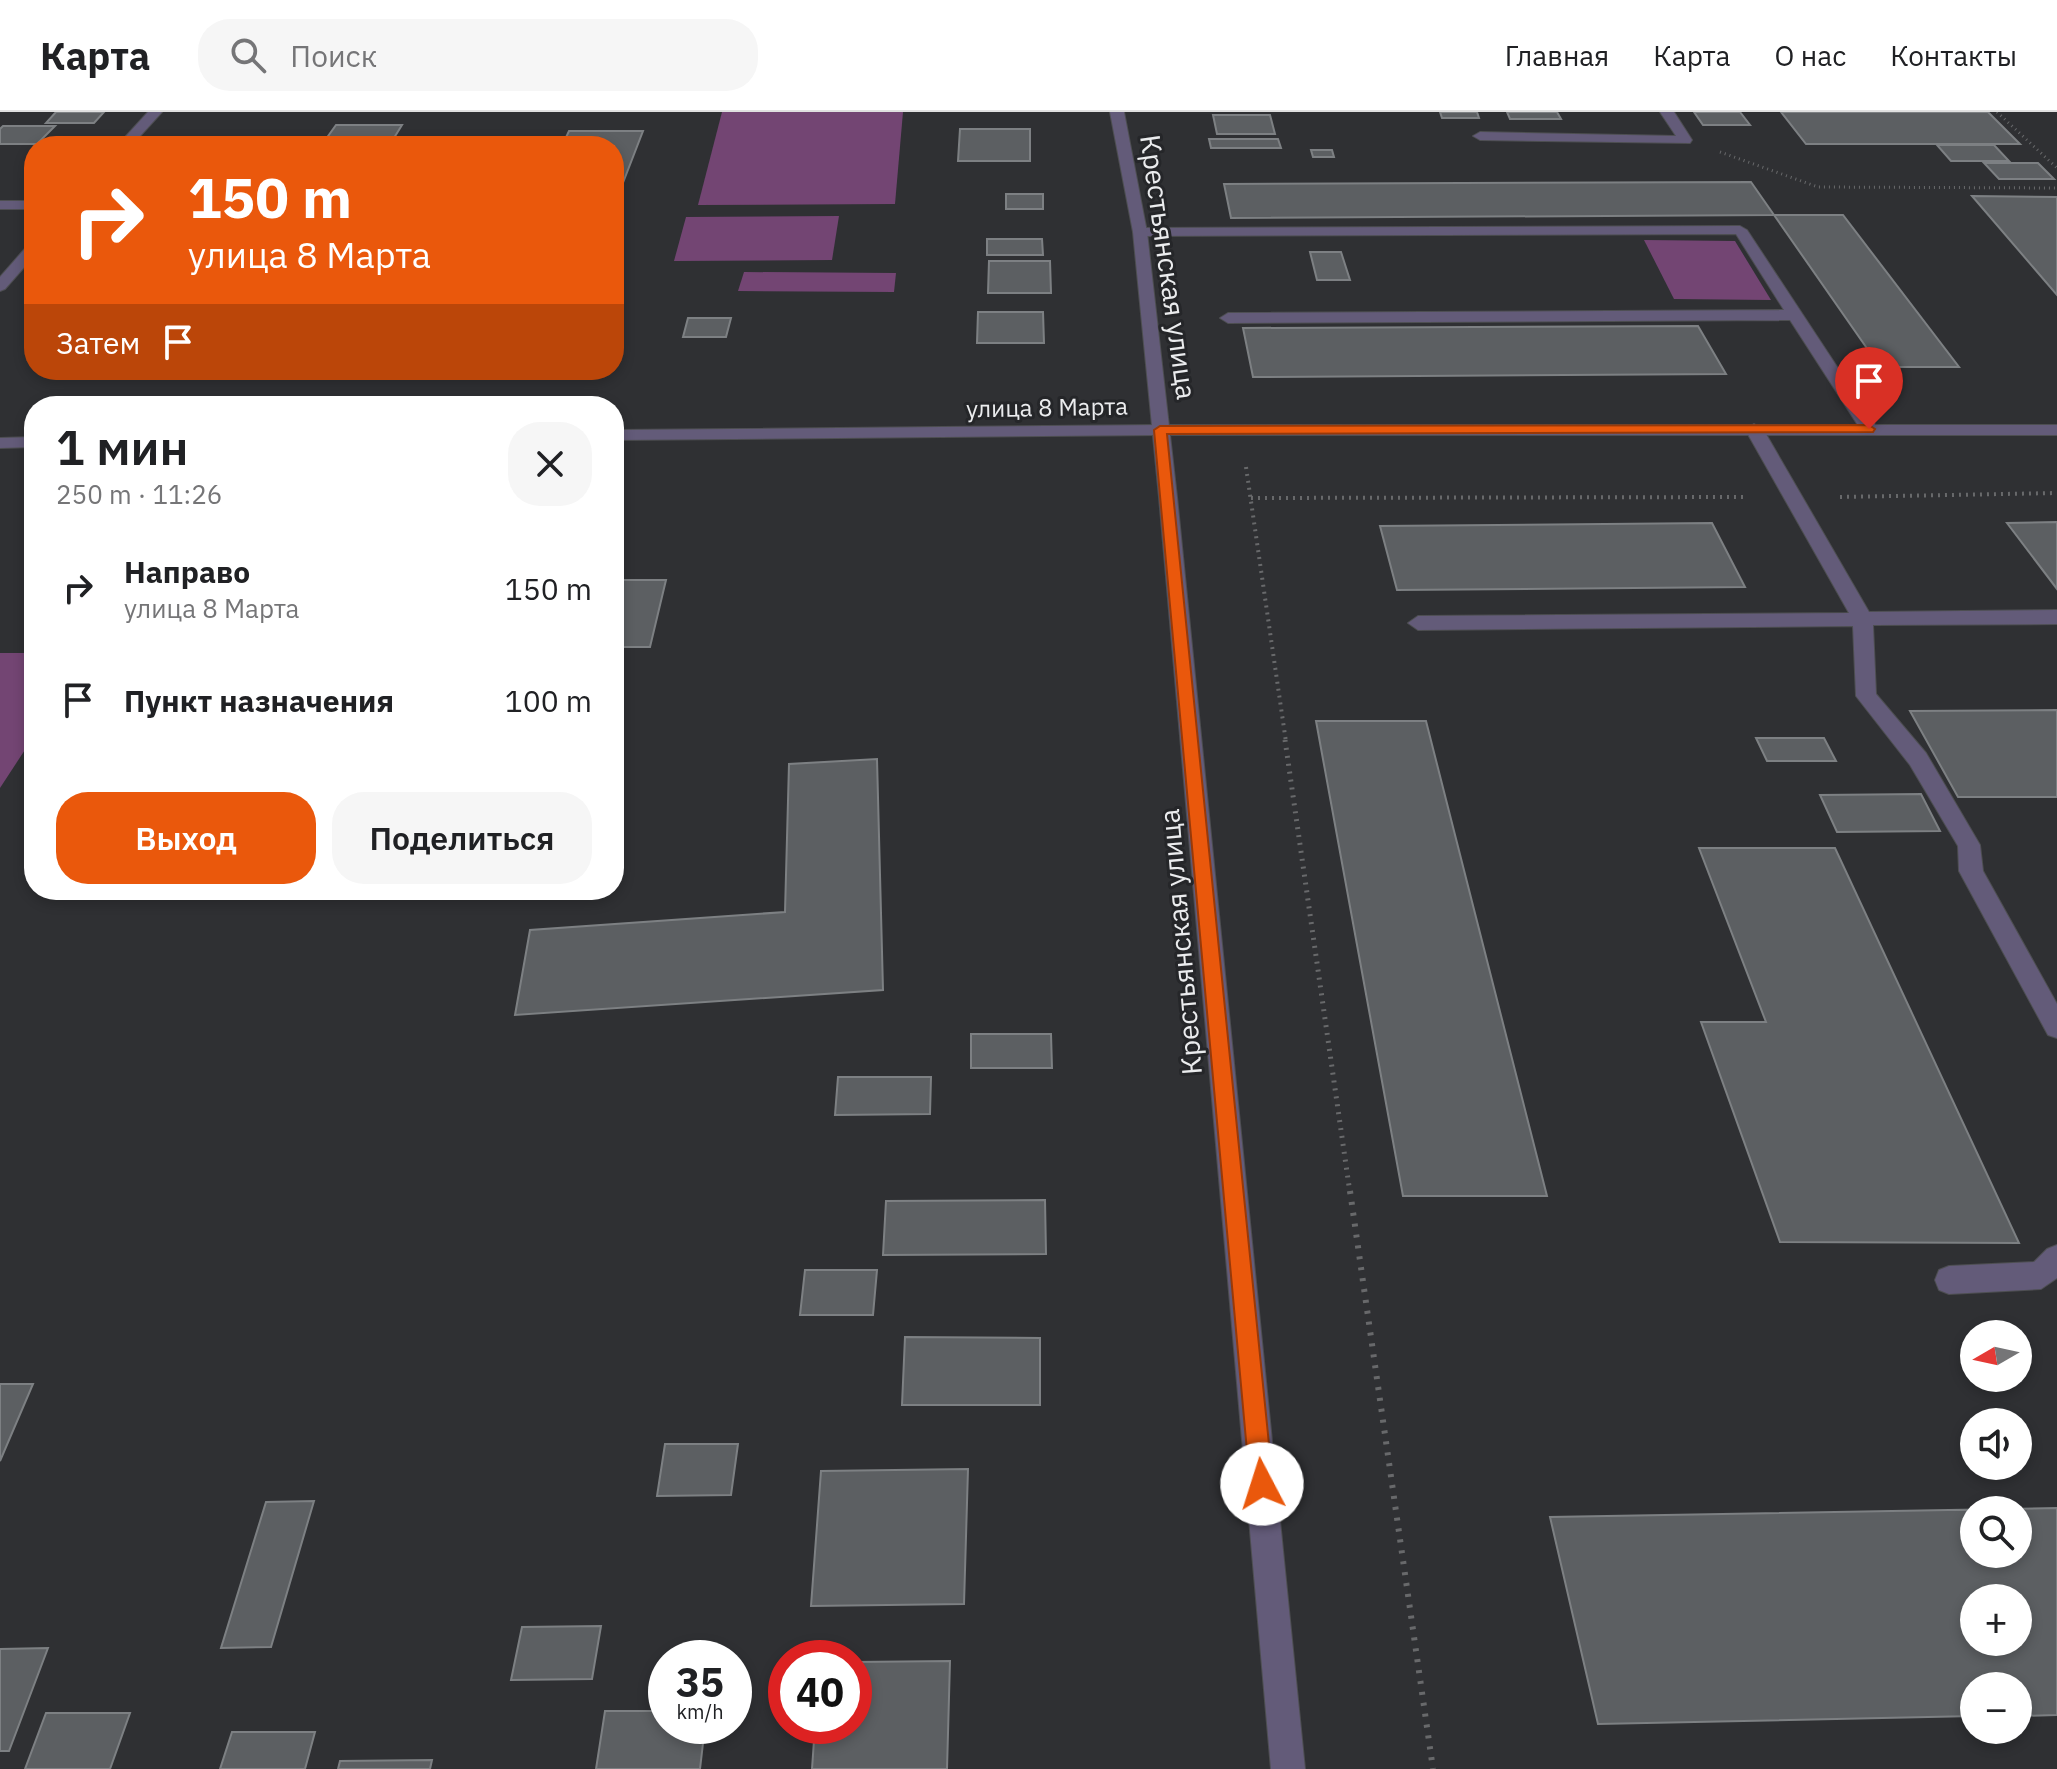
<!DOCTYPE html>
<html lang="ru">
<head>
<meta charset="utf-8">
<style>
	:root { --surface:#fff; --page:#f6f6f6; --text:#202124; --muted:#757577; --line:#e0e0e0; --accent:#ea580c }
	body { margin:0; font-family:"IBM Plex Sans",sans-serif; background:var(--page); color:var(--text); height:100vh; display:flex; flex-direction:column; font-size:30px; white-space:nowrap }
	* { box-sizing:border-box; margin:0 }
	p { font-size:26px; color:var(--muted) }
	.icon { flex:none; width:44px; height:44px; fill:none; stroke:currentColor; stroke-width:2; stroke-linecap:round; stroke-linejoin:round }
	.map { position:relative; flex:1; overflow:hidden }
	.panel { position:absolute; left:24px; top:284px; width:600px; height:504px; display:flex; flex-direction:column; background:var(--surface); border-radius:32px; box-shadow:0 4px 12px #0003 }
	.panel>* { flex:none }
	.hud { position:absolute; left:24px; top:24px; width:600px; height:244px; border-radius:32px; box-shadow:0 4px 12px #0003; background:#ea580c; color:#fff; overflow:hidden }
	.needle { width:52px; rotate:261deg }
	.fabs { position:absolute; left:1960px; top:1208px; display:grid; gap:16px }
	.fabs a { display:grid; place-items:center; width:72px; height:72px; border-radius:50%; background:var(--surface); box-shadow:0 4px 12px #0003; font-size:40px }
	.speed { position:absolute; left:648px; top:1528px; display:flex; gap:16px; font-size:40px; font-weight:700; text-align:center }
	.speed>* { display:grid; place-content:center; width:104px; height:104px; border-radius:50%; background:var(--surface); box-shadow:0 4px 12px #0003; line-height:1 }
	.speed small { font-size:20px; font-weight:400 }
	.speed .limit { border:12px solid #d22; background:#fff; color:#111 }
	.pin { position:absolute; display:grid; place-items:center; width:68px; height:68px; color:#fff; margin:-82px -34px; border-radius:50% 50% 50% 0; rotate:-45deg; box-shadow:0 0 8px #0007 }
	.pin .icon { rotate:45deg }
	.me { position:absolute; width:88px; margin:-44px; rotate:355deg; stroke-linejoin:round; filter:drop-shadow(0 0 6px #0008) }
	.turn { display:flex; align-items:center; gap:28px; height:168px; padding:0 32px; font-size:36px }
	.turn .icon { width:104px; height:104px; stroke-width:2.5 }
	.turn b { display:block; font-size:56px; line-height:68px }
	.then { display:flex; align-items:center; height:76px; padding:0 32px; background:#0003; gap:16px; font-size:30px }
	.round { display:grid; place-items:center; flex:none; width:84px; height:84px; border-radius:32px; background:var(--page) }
	.head { display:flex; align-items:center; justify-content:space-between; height:136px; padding:0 32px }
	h1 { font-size:48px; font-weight:600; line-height:60px }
	.primary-button { display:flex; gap:16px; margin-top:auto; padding:16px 32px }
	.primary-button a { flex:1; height:92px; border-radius:32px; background:var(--accent); color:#fff; font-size:32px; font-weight:600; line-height:92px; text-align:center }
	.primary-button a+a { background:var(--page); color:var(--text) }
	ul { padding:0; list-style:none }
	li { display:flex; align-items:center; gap:24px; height:112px; padding:0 32px }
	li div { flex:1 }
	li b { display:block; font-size:30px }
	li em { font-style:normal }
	header { display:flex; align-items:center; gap:48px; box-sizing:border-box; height:112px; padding:0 40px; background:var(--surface); border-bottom:2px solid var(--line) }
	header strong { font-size:38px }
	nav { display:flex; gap:44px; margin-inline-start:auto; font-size:28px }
	.search { width:560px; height:72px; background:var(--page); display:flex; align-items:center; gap:20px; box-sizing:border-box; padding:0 28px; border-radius:32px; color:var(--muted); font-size:30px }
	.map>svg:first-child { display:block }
</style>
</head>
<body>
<header>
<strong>Карта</strong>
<div class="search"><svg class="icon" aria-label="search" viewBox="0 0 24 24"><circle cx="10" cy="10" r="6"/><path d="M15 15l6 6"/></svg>Поиск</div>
<nav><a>Главная</a><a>Карта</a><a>О нас</a><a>Контакты</a></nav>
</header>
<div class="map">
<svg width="2057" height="1657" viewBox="0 0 2057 1657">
	<rect width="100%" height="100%" fill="#2f3033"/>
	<!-- green -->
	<g fill="#734573">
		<path d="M722,0H903L895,92L698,93Z"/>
		<path d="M839,104L832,148L674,149L686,105Z"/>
		<path d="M1644,128L1735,129L1771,188L1674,187Z"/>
		<path d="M744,160L896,161L894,180L738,179Z"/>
		<path d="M0,541H34V624L0,676Z"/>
	</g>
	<!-- building -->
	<g fill="#5c5f62" stroke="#7d8083" stroke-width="2" fill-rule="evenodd">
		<path d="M56,0H104L94,11H46Z"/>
		<path d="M1440,0H1477L1479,6H1442Z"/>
		<path d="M1507,0H1557L1561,7H1510Z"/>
		<path d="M1694,0H1740L1750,13H1703Z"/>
		<path d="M1781,0H1988L2020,32H1806Z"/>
		<path d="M1213,3H1270L1275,22H1217Z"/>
		<path d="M336,13H402L389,34H321Z"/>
		<path d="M3,14H55L37,32H0V17Z"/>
		<path d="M960,17H1030V49H958Z"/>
		<path d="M569,19H643L614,94V34H562Z"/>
		<path d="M1209,27H1278L1281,36H1211Z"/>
		<path d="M1937,33H1994L2009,49H1951Z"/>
		<path d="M1311,38H1332L1334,45H1313Z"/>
		<path d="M1984,51H2038L2054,67H1999Z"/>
		<path d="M1751,70L1774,103L1231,106L1224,72Z"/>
		<rect x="1006" y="82" width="37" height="15"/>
		<path d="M1972,84L2057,85V183Z"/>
		<path d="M1774,103H1843L1959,255H1880Z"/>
		<path d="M987,127H1042L1043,143H987Z"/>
		<path d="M1310,140H1341L1350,168H1317Z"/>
		<path d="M989,149H1050L1051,181H988Z"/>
		<path d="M978,200H1043L1044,231H977Z"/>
		<path d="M688,206H731L726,225H683Z"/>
		<path d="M1698,214L1726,262L1253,265L1243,216Z"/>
		<path d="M2057,410V477L2007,411Z"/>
		<path d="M1712,411L1745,475L1397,478L1380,414Z"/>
		<path d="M614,468H666L650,535H614Z"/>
		<path d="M2057,598V685H1958L1910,599Z"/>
		<path d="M1316,609H1426L1547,1084H1403Z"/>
		<path d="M1756,626H1824L1836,649H1767Z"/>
		<path d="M877,647L883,878L515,903L530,818L785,800L789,652Z"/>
		<path d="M1921,682L1940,719L1837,720L1820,683Z"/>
		<path d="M1699,736H1835L2019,1131L1780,1130L1701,910H1766Z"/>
		<path d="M971,922H1051L1052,956H971Z"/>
		<path d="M838,965H931L930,1002L835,1003Z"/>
		<path d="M1045,1088L1046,1142L883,1143L886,1089Z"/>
		<path d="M805,1158H877L873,1203H800Z"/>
		<path d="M905,1225L1040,1226V1293H902Z"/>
		<path d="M0,1272H33L0,1349Z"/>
		<path d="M665,1332H738L731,1383L657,1384Z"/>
		<path d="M968,1357L964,1492L811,1494L821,1359Z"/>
		<path d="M314,1389L271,1535L221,1536L266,1390Z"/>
		<path d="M2057,1396V1603L2018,1604V1574H1974V1604L1598,1612L1550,1405ZM1974,1398H2018V1442H1974ZM1974,1486H2018V1530H1974Z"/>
		<path d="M601,1514L592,1567L511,1568L522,1515Z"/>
		<path d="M48,1536L9,1639H0V1537Z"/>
		<path d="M950,1549L947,1657H812L815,1614H854V1550Z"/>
		<path d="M605,1599H666V1614H705L700,1657H596Z"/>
		<path d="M46,1601H130L110,1657H25Z"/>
		<path d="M232,1620H315L305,1657H220Z"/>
		<path d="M432,1648L430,1657H338L340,1649Z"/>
	</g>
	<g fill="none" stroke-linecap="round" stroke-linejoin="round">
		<defs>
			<g id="service">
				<path d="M1660,0H1674L1692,28L1690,31L1480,28L1473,24L1480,20L1676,24Z"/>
				<rect x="0" y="89" width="34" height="8"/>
				<path d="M1740,114L1747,118L1878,317L1875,321H1863L1790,208L1228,211L1220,206L1228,201L1784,198L1736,122L1140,124L1133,120L1140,116Z"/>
				<path d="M1754,312L1763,317L1869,500L2057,498V512L1873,513L1876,582L1926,641L1980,733L1983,759L2057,892V926L2048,923L1959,759L1958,734L1910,653L1856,584L1853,514L1418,518L1408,511L1418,504L1849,501L1745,317Z"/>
				<path d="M2057,1133V1166L2041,1177L1949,1182L1939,1178L1935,1168L1939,1158L1949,1154L2034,1150L2047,1137Z"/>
			</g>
			<g id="minor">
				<path d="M1160,313H2057V323H1160L614,328V318Z"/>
				<path d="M34,325V335L0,336V326Z"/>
			</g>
			<g id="tertiary">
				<path d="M148,0H162L131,34H117Z"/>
				<path d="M1110,0H1124L1147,120L1177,385L1305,1657H1271L1159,385L1133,120Z"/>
				<path d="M34,131V144L5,177L0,179V165L29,132Z"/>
			</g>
		</defs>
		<!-- service casing -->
		<use href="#service" stroke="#4d4e51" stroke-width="2"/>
		<!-- minor casing -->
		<use href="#minor" stroke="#4d4e51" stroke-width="2"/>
		<!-- tertiary casing -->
		<use href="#tertiary" stroke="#4d4e51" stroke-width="2"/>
		<!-- path-far3 -->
		<g stroke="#68696b" stroke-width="3" stroke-dasharray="1 4" stroke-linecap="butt">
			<path d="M1997,0L2057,56"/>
			<path d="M1720,40L1818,75L2057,76"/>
		</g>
		<!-- path-far2 -->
		<g stroke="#68696b" stroke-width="4" stroke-dasharray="2 5" stroke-linecap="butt">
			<path d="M1246,355L1286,630"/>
			<path d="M1840,385L2057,381"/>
			<path d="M1251,386L1746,385"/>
		</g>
		<!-- path-far1 -->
		<path stroke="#68696b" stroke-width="5" stroke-dasharray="2 6" stroke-linecap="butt" d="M1285,628L1350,1081"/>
		<!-- path -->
		<path stroke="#68696b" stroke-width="6" stroke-dasharray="3 8" stroke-linecap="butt" d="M1350,1079L1433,1657"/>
		<!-- service -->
		<use href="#service" fill="#635b79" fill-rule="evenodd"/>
		<!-- minor -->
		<use href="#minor" fill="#635b79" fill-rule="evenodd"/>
		<!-- tertiary -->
		<use href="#tertiary" fill="#635b79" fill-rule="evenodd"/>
	</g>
	<!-- route -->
	<path fill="#ea580c" stroke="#983908" stroke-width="2" d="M1869,313L1875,317L1873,320L1167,322L1273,1372L1270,1380L1262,1383L1253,1380L1250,1372L1154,318L1160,314Z"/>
	<g text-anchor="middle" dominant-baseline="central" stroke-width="6" stroke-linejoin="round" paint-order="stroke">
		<!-- far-street labels -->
		<g font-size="24" fill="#ebecee" stroke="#252629">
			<text transform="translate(1047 295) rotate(-1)">улица 8 Марта</text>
		</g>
		<!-- street labels -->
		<g font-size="28" fill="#ebecee" stroke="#252629">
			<text transform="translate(1169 155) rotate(82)">Крестьянская улица</text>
			<text transform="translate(1180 830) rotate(-95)">Крестьянская улица</text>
		</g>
	</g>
</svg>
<div class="fabs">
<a><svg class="needle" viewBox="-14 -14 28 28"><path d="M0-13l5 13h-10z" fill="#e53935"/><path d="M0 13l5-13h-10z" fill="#757577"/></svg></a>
<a><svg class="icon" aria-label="sound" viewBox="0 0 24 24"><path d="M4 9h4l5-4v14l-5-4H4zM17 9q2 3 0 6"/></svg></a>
<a><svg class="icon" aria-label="search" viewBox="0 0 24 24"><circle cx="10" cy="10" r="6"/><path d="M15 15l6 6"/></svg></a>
<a>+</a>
<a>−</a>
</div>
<div class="speed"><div>35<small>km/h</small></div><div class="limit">40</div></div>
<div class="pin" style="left:1869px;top:317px;background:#d93025"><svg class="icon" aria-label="arrive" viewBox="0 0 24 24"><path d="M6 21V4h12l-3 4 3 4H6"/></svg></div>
<svg class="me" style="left:1262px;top:1372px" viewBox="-20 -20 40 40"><circle r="19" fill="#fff"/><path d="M0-13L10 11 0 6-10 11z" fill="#ea580c"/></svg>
<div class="hud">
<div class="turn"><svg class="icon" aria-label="right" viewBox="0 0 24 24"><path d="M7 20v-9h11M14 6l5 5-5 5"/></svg><div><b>150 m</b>улица 8 Марта</div></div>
<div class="then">Затем<svg class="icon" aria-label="arrive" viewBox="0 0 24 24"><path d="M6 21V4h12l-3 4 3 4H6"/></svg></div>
</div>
<section class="panel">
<div class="head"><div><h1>1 мин</h1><p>250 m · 11:26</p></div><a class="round"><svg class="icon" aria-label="close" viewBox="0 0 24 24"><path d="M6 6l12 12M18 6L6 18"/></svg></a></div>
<ul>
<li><svg class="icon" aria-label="right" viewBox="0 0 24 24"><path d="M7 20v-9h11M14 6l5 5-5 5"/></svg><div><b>Направо</b><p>улица 8 Марта</p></div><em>150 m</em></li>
<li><svg class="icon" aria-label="arrive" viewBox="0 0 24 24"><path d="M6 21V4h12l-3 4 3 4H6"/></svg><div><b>Пункт назначения</b></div><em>100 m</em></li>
</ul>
<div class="primary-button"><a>Выход</a><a>Поделиться</a></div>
</section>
</div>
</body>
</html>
